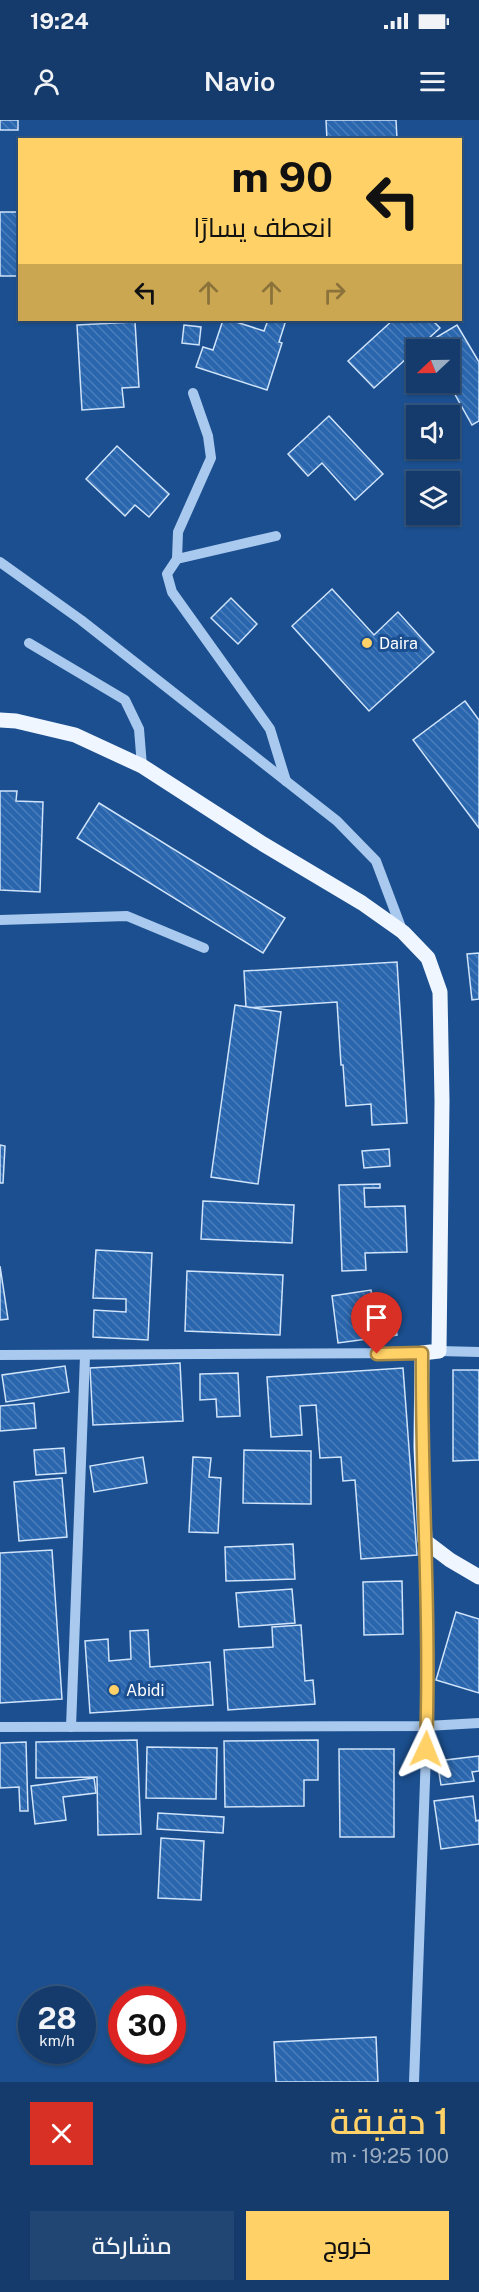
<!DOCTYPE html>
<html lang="ar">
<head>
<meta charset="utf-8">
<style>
	:root { --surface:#143b6b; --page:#214673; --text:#f1f3f6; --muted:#9dadc1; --line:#33557e; --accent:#ffd166 }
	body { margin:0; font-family:"Public Sans",Cairo,sans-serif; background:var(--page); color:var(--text); direction:rtl; height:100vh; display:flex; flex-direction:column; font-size:22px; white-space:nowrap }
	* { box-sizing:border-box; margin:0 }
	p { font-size:20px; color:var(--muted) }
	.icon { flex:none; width:33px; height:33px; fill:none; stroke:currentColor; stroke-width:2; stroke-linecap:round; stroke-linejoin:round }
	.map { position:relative; height:1962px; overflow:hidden; direction:ltr }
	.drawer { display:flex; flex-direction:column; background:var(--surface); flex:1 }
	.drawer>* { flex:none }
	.top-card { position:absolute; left:18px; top:18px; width:444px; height:183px; border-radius:0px; box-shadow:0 2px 4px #0004,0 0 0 2px var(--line); direction:rtl; background:#ffd166; color:#111; overflow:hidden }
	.needle { width:39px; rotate:248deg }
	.fabs { position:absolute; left:406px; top:219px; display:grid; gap:12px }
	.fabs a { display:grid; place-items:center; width:54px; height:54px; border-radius:0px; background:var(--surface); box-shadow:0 2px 4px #0004,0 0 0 2px var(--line); font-size:30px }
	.speed { position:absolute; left:18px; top:1866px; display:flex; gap:12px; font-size:30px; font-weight:700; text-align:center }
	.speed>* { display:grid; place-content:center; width:78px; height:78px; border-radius:50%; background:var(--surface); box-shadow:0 2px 4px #0004,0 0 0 2px var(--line); line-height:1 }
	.speed small { font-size:15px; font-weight:400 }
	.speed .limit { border:9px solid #d22; background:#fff; color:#111 }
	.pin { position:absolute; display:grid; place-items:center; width:51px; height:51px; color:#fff; margin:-62px -26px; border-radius:50% 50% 50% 0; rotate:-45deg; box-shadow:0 0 6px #0007 }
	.pin .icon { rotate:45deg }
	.me { position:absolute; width:66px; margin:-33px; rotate:2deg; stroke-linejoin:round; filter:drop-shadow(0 0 4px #0008) }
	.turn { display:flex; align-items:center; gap:21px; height:126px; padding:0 30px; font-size:27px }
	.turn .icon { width:78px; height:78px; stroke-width:2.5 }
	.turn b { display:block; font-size:42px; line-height:51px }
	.lanes { display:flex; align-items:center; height:57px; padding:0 30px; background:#0003; justify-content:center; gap:30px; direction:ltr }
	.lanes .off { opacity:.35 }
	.round { display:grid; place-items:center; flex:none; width:63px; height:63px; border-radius:0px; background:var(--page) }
	.summary { display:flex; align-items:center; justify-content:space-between; height:102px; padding:0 30px }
	h1 { font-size:36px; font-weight:600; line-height:45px; color:var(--accent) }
	.button { display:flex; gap:12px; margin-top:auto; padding:12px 30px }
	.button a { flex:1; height:69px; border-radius:0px; background:var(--accent); color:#111; font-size:24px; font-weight:600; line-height:69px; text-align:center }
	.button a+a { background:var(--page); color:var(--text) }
	.status { display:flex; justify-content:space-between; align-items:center; height:42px; padding:0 30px; background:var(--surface); direction:ltr }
	.status svg { height:16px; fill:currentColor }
	header { display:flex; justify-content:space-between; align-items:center; height:78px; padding:0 30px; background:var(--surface); font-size:27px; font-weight:600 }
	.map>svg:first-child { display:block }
</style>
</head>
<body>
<div class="status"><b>19:24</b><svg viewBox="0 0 49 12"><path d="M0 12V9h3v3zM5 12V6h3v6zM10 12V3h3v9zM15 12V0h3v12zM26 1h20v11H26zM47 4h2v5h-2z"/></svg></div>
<header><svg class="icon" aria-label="menu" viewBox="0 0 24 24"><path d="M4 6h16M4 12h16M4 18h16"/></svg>Navio<svg class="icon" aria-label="person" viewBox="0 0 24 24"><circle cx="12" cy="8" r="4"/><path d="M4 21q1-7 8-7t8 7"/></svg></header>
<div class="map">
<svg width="479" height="1962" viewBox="0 0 479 1962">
	<defs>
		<pattern id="building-back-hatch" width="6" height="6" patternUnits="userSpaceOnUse" patternTransform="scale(1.5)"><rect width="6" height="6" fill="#2a66ad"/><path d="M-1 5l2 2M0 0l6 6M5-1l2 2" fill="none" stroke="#4a7db9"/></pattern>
	</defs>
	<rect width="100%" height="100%" fill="#1b4f8f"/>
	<!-- building -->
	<g fill="url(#building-back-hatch)" stroke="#cfe3fa" stroke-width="1.5">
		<rect x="0" y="0" width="18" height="10"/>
		<path d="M326,0H396L397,19L327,20Z"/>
		<rect x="0" y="92" width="20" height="64"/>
		<path d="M223,200H230L264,211L268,200H286L279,222L282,223L267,270L196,247L203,227L213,230Z"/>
		<path d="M393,200H432L440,208L374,268L348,241Z"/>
		<path d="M135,202L139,267L122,268L124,287L82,290L77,205Z"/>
		<path d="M184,205L201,207L199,225L182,223Z"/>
		<path d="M457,205L479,242V301L472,305L448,262H450V230H428L425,224Z"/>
		<path d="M329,296L383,354L355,380L322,343L308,356L288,334Z"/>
		<path d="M117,326L169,374L149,397L135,385L125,396L86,359Z"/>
		<path d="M332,469L374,515L398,492L434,532L369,591L292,506Z"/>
		<path d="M231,478L257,504L238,524L211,498Z"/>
		<path d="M465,581L479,600V708L413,620Z"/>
		<path d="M0,671H17L16,681L43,682L40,772L0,770Z"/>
		<path d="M99,683L285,798L263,833L77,718Z"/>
		<path d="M479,833V879L472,880L467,834Z"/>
		<path d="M397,842L407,1003L372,1005L371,984L346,986L343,945H341L337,882L246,888L244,851Z"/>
		<path d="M235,885L281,892L258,1064L211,1057Z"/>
		<path d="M0,1025L5,1026L3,1063H0Z"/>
		<path d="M389,1029L390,1046L364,1048L362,1031Z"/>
		<path d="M380,1064V1068H364L365,1087L405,1086L407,1132L365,1133L366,1150L342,1151L339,1065Z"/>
		<path d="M203,1081L294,1085L292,1123L201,1119Z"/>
		<path d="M96,1130L152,1133L148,1220L93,1217L94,1190L126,1192V1179L93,1178Z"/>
		<path d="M0,1146L8,1199L0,1200Z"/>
		<path d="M187,1151L283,1155L280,1215L185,1211Z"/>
		<path d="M371,1170L373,1182L392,1180L397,1215L338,1223L332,1176Z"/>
		<path d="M180,1243L183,1301L93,1305L90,1248Z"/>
		<path d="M65,1246L69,1272L6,1282L2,1255Z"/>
		<path d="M403,1248L417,1435L361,1439L355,1360L343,1361L341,1337L320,1338L316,1285L300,1286L302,1315L271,1317L267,1257Z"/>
		<path d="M453,1250H479V1340L453,1341Z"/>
		<path d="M238,1253L240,1296L217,1297L216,1279L200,1280V1254Z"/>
		<path d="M34,1283L36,1308L0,1311V1286Z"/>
		<path d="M64,1328L66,1353L36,1355L34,1330Z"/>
		<path d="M244,1330L311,1331V1384L243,1383Z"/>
		<path d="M143,1337L147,1363L94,1372L90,1346Z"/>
		<path d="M193,1337L211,1338L209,1357L221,1358L218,1413L189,1412Z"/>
		<path d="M62,1358L67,1417L19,1421L14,1362Z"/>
		<path d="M293,1424L295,1459L226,1461L225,1427Z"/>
		<path d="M52,1430L62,1579L0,1583V1433Z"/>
		<path d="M402,1461L403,1514L364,1515L363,1462Z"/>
		<path d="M292,1469L295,1503L239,1507L236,1473Z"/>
		<path d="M456,1492L479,1499V1573L436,1560Z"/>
		<path d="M301,1505L305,1561L313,1560L315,1584L228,1590L224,1530L273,1527L272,1507Z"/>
		<path d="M148,1510L150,1547L210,1542L213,1585L90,1593L85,1521L108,1519L109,1541L131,1539L130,1511Z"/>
		<path d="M137,1620L141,1714L98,1715L97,1657L36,1658V1622Z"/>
		<path d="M318,1620V1660H304V1686L225,1687L224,1621Z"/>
		<path d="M26,1622L28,1691H20L19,1667L0,1668V1623Z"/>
		<path d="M147,1627L217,1628L216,1679L146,1678Z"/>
		<path d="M339,1629H394V1717H340Z"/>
		<path d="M479,1636V1651L472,1652L474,1661L441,1665L437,1641Z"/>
		<path d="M94,1658L96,1673L63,1677L66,1700L35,1704L31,1666Z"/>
		<path d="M473,1676L476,1701L479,1700V1724L441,1729L434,1681Z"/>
		<path d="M158,1693L224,1697L223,1713L157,1709Z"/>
		<path d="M161,1718L204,1721L201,1780L158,1778Z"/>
		<path d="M376,1917L378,1962H276L274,1922Z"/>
	</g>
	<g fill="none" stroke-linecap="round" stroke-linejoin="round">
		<!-- minor -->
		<g stroke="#a9c9ee" stroke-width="10">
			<path d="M276,416L177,439L167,454L172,472L270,609L286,661"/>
			<path d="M177,439L178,412L211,338L208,316L193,273"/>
			<path d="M0,442L81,500L337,701L376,741L402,810"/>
			<path d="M29,523L125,580L139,609L142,646"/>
			<path d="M0,800L127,796L204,828"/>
			<path d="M439,1231L479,1232"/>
			<path d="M0,1235L422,1233"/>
			<path d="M0,1607L427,1606L479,1603"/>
			<path d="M71,1607L85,1236"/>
			<path d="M414,1962L427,1606L425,1421"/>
		</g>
		<!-- major -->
		<path stroke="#f0f6ff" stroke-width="15" d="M0,600L16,601L75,615L142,646L263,724L362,783L403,812L428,838L440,872L442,981L439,1231L422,1233L421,1327L425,1421L450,1440L479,1457"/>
	</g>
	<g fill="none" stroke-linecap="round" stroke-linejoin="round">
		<defs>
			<path id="route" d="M377,1234L422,1233C421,1365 431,1497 426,1629"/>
		</defs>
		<!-- route casing -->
		<use href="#route" stroke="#a68842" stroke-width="15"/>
		<!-- route -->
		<use href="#route" stroke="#ffd166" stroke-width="10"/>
	</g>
	<!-- markers -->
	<g fill="#ffd166" stroke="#1b4f8f" stroke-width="2">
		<circle cx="367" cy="523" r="6"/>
		<circle cx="114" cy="1570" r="6"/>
	</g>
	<g text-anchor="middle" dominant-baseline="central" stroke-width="6" stroke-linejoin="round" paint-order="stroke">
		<!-- poi labels -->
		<g font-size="16" fill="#fff" stroke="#1b4f8f" text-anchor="start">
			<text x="379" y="523">Daira</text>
			<text x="126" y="1570">Abidi</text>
		</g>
	</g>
</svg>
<div class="fabs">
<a><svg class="needle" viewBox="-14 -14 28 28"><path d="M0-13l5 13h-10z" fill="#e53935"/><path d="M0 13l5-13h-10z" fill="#9dadc1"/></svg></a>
<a><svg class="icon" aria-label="sound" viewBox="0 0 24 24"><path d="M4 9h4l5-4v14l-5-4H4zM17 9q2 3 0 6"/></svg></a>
<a><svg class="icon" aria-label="layers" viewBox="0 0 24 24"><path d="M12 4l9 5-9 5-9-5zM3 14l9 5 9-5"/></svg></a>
</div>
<div class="speed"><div>28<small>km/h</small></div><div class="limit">30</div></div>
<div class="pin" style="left:377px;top:1234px;background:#d93025"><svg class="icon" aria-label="arrive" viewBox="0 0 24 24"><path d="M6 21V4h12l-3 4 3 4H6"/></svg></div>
<svg class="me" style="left:426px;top:1629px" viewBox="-20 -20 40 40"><path d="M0-17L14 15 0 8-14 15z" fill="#ffd166" stroke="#fff" stroke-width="4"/></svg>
<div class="top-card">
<div class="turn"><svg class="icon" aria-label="left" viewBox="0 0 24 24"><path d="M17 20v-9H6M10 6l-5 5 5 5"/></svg><div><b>90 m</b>انعطف يسارًا</div></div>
<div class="lanes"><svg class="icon" aria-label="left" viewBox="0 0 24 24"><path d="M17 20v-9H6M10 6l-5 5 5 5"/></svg><svg class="icon off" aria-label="ahead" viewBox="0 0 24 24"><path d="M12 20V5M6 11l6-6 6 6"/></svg><svg class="icon off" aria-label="ahead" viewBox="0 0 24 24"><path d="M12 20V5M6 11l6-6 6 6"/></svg><svg class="icon off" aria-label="right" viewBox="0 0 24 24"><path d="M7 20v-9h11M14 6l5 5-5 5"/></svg></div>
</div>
</div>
<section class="drawer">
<div class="summary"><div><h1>1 دقيقة</h1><p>100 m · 19:25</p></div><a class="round" style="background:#d93025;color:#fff"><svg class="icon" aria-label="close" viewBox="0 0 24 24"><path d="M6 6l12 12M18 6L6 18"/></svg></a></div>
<div class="button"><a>خروج</a><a>مشاركة</a></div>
</section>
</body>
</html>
